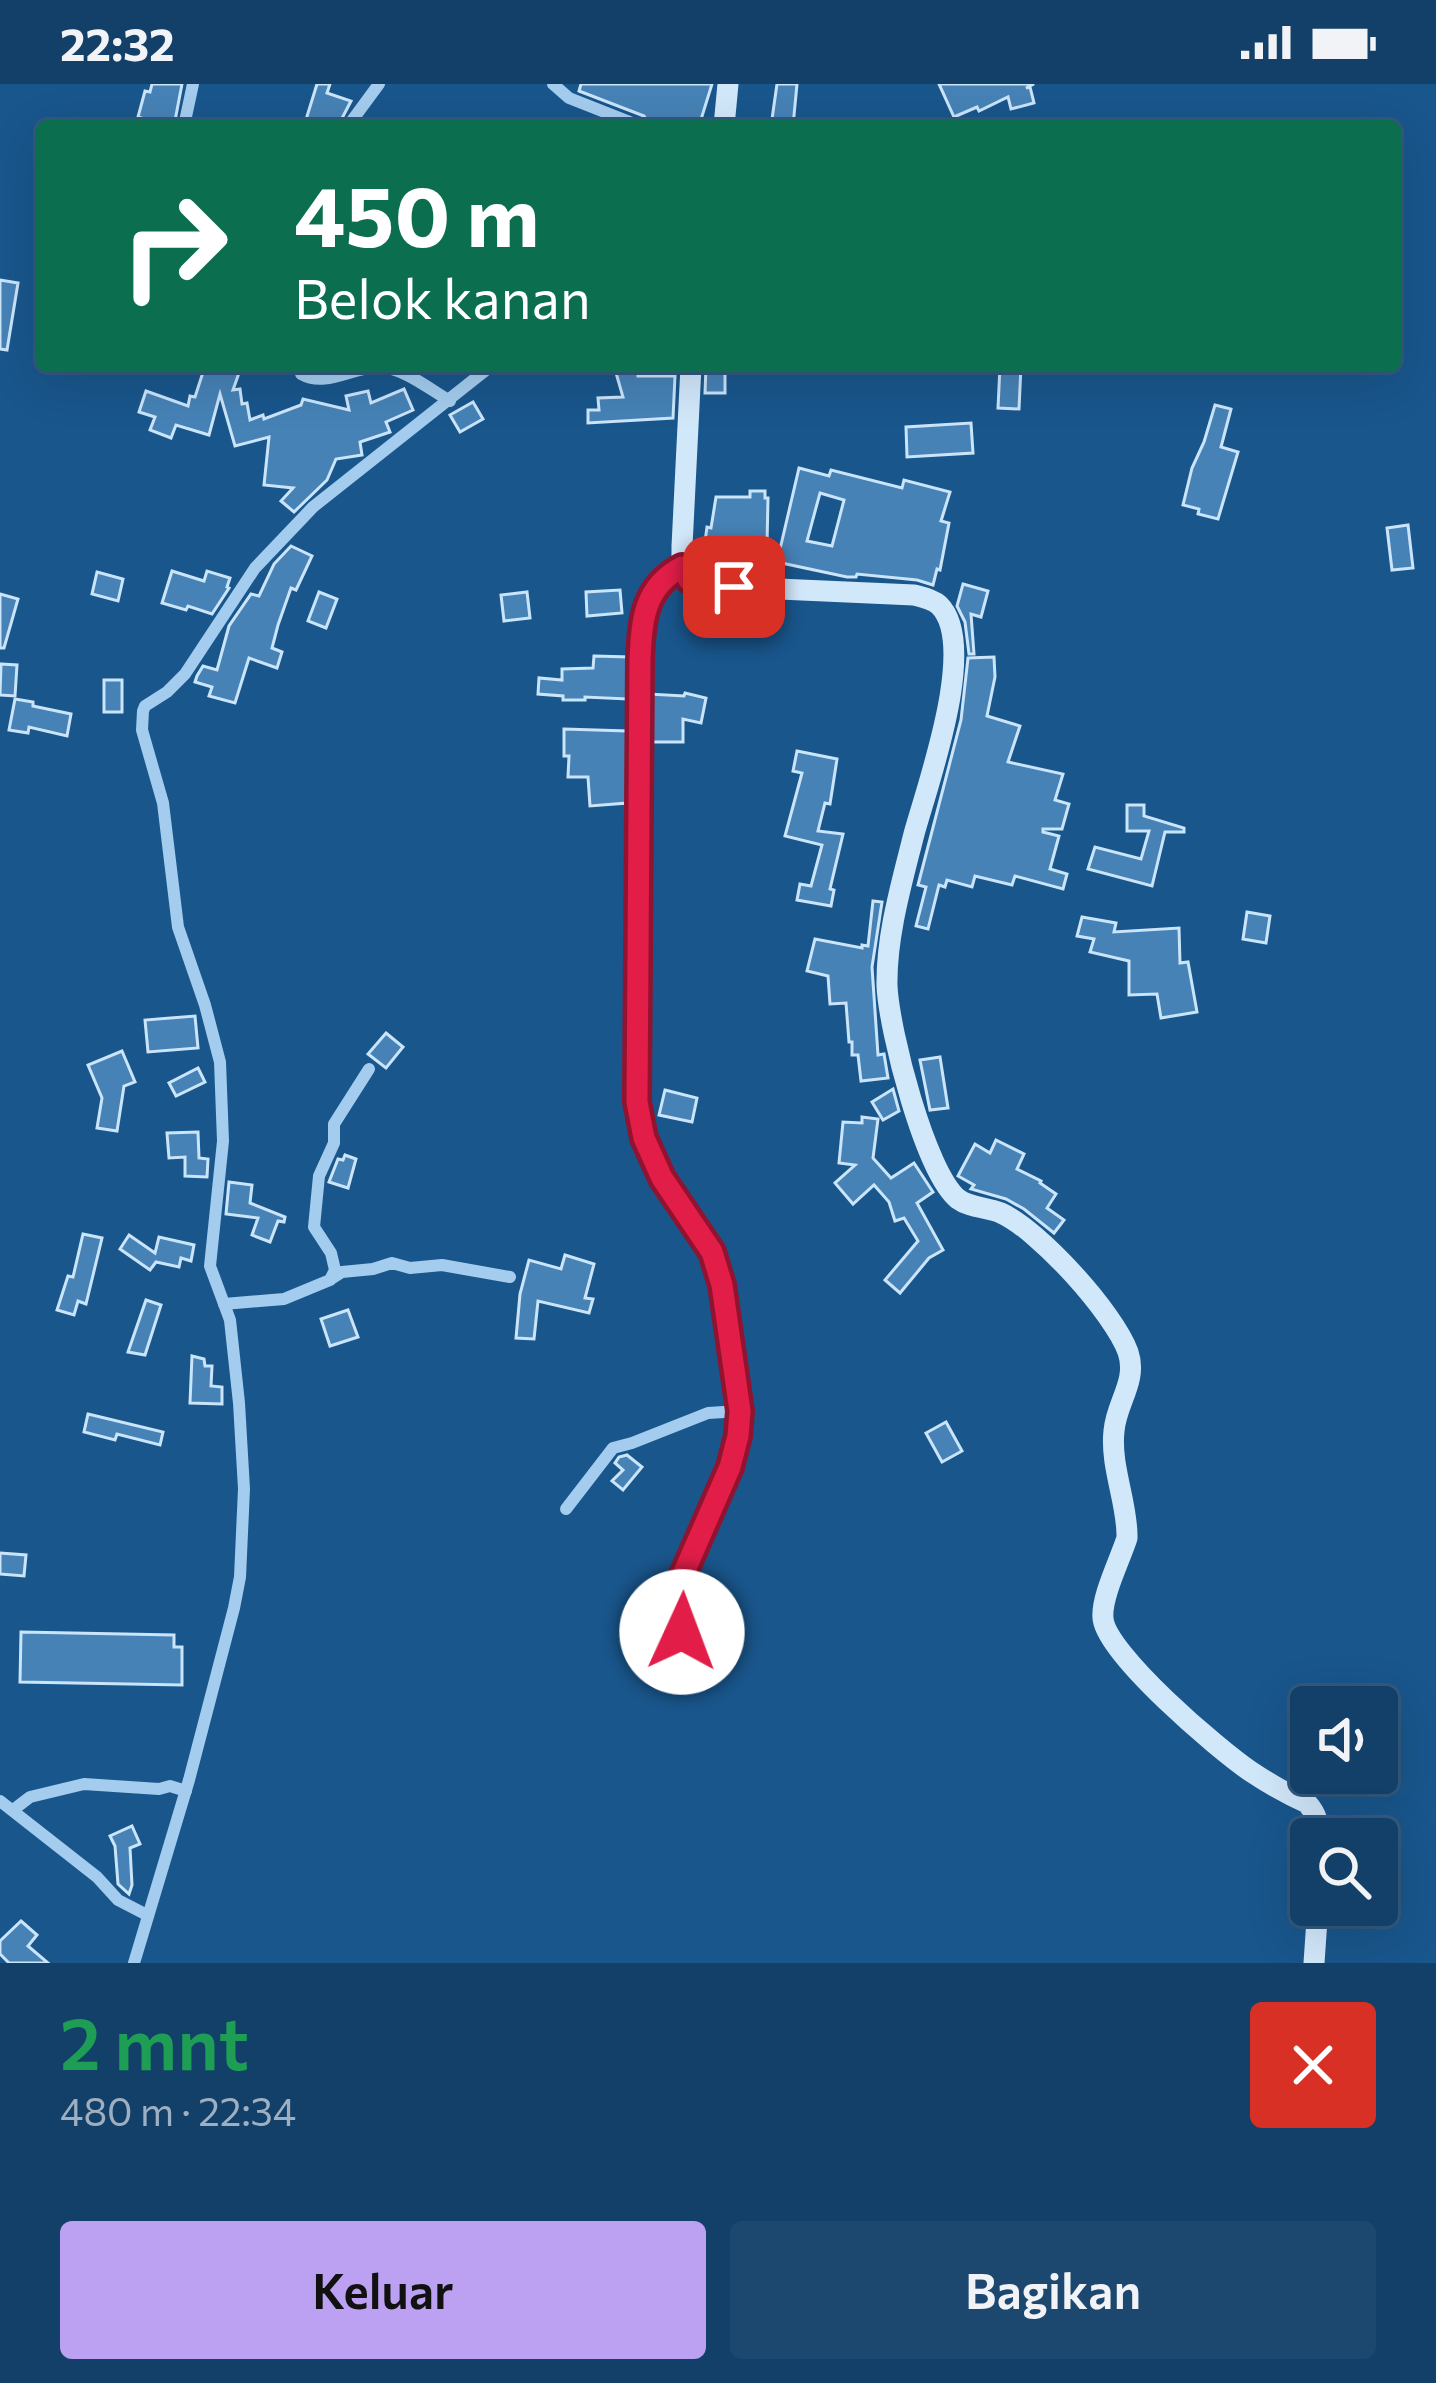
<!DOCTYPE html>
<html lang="id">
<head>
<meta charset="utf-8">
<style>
	:root { --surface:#134069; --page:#1c476f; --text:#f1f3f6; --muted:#9dafc0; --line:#32597d; --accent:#bca0f2 }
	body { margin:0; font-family:Commissioner,sans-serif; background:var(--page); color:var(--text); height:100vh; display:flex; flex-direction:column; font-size:45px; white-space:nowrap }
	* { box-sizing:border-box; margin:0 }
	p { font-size:39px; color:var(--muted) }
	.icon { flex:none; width:66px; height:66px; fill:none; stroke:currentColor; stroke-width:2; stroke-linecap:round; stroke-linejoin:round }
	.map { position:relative; height:1879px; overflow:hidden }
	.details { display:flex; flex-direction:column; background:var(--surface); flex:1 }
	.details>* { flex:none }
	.guide { position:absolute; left:36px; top:36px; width:1365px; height:252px; border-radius:12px; box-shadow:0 12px 48px #0002,0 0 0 3px var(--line); background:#0b6e4f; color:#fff; overflow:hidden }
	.tools { position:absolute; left:1290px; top:1602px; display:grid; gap:24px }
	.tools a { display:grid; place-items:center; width:108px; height:108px; border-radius:12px; background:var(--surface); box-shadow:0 12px 48px #0002,0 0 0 3px var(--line); font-size:60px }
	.pin { position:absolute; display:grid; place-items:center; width:102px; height:102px; color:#fff; margin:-51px; border-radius:24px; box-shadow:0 6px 18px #0006 }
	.me { position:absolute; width:132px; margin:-66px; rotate:2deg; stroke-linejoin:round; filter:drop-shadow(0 0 9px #0008) }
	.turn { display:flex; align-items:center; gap:42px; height:252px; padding:0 60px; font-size:54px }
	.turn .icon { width:156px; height:156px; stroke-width:2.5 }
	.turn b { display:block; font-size:84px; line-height:102px }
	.round { display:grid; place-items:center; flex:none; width:126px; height:126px; border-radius:12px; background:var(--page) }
	.headline { display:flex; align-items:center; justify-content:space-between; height:204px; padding:0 60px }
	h1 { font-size:72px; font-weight:600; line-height:90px; color:#1e9e55 }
	.cta { display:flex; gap:24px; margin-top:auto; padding:24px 60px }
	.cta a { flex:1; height:138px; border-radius:12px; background:var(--accent); color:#111; font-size:48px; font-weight:600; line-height:138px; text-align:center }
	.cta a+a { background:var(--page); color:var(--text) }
	.status { display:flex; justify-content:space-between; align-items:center; height:84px; padding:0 60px; background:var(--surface); direction:ltr }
	.status svg { height:33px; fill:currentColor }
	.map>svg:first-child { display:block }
</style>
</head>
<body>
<div class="status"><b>22:32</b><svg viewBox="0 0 49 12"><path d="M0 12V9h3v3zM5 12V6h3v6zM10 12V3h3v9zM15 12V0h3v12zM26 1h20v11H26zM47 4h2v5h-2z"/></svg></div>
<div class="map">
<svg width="1436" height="1879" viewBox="0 0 1436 1879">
	<rect width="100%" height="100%" fill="#19568c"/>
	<!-- building -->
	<g fill="#4682b6" stroke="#cae4fa" stroke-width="3" fill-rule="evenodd">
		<path d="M152,0H182L174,42H154L157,39L138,33L145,7L150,8Z"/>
		<path d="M317,0H330L327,9L351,17L338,42H304Z"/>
		<path d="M581,0H712L699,42H650L644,32L579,7Z"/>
		<path d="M777,0H797L793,42H771Z"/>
		<path d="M939,0H1034L1026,4L1030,3L1034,19L1011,25L1008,13L979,27L977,23L954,33Z"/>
		<path d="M0,196L18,199L7,266L0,265Z"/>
		<path d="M205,282H216L239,289L233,306L240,305L242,320L247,319L250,336L263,331L264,335L301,321L303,315L349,326L346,312L368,307L371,319L404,305L413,326L386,338L390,348L360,358L362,371L336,375L327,396L294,428L281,417L293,404L264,401L269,353L235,362L220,310L209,351L176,341L171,354L150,346L155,333L139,328L146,307L188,322L190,312L195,313Z"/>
		<path d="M614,282H638V292H675L673,334L588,339V326H599L598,314L623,313Z"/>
		<path d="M706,282H725V309H705Z"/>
		<path d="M1000,282H1021L1019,325L998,324Z"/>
		<path d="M473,318L483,335L460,348L450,331Z"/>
		<path d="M1215,321L1231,325L1221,363L1238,368L1218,435L1198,430L1199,425L1183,421L1192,384L1204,358Z"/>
		<path d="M971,339L973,369L907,373L906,343Z"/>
		<path d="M799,384L829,392L831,386L902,404L904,396L950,408L941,437L949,439L940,486L937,485L933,501L917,496L857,490L856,493H847L777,478ZM820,409L844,416L832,462L807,457Z"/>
		<path d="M750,407H765V414H768L767,461L743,460L744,488L699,482L698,480L702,479L707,443L711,444L716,413H750Z"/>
		<path d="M1408,441L1413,484L1392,486L1387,444Z"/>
		<path d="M291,462L312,472L296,506L291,504L278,541L272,564L282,568L277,584L249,574L235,619L209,612L212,603L195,598L197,592L203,582L217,586L229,542L251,510L259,512L274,480Z"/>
		<path d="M172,487L204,497L207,487L230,494L227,503L229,504L212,530L188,522L186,526L162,519Z"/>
		<path d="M97,488L123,495L118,517L92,510Z"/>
		<path d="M963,500L988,507L981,533L971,530L974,570H969L965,538L957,522Z"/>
		<path d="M620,506L622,529L587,532L586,508Z"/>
		<path d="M319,508L337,515L326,544L308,537Z"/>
		<path d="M527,508L530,534L504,537L501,511Z"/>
		<path d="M0,510L18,515L4,564H0Z"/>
		<path d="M594,572L630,573L627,615L585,613V616H563V612L538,610L539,594L562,596V585L593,584Z"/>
		<path d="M994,573L995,593L987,632L1020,642L1008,678L1063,690L1055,716L1069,720L1062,745H1043V748L1059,752L1050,785L1067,790L1063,805L1015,792L1012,801L975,792L972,803L947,796L945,803L939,801L928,845L916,842L926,803L918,801L961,636L968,574Z"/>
		<path d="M1,580L17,581L15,612L0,611Z"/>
		<rect x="104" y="596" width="18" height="32"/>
		<path d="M685,609L706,614L701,639L683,635V658H648L649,610L684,612Z"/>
		<path d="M15,615L33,618V622L71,630L67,652L29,643L28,649L9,646Z"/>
		<path d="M564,645L627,647V719L590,722L588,693H568L569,672H564Z"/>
		<path d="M797,667L837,675L830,720L825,719L818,747L843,750L830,805L834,806L831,822L797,816L800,800L811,802L822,761L785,752L802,689L793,687Z"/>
		<path d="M1127,721H1144V732L1184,744V748H1165L1152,802L1088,785L1095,763L1141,775L1149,747H1127Z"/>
		<path d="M873,817L882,818L872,883L878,971L884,970L888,994L861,997L858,971H852V958H849L846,919L830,920L828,892L807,887L815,855L862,864V861L868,862Z"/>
		<path d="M1247,828L1270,832L1266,859L1243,855Z"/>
		<path d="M1082,833L1116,839L1114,848L1179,844L1180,879L1188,878L1197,928L1161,934L1157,910L1129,911V877L1090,868L1094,855L1077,852Z"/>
		<path d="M195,932L198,964L148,968L145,936Z"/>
		<path d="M386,949L403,963L386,984L368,970Z"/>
		<path d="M122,967L135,998L124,1002L117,1047L97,1044L102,1014L88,981Z"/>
		<path d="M940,973L948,1024L930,1026L920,976Z"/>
		<path d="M198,984L205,998L176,1012L169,999Z"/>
		<path d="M893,1005L899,1027L883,1036L872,1018Z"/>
		<path d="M665,1006L697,1014L692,1038L659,1031Z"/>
		<path d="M862,1033L878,1035L873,1074L891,1094L914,1079L933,1108L917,1119L943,1166L929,1174L900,1209L885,1196L918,1157L904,1134L895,1137L889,1118L874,1101L853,1120L835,1099L855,1081L839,1079L843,1038L862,1039Z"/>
		<path d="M198,1048L199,1074L208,1075L207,1093L185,1092V1073L169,1074L167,1049Z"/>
		<path d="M996,1056L1024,1070L1017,1085L1041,1097L1040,1099L1056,1110L1047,1124L1064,1136L1054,1149L1024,1125L1006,1115L971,1105L974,1101L958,1092L975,1060L990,1069Z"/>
		<path d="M345,1071L356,1075L348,1104L329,1098L338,1075L343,1076Z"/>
		<path d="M229,1098L252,1101L250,1119L285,1133L284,1138L278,1137L270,1158L252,1151L258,1134L226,1130Z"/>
		<path d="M83,1150L102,1154L86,1220L78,1217L74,1231L57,1226L68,1192L73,1193Z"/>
		<path d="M129,1151L155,1169L159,1153L194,1161L191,1177L181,1174L179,1183L156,1178L150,1186L120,1165Z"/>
		<path d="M565,1171L594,1180L585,1214L593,1215L589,1229L538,1217L534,1255L516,1254L520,1210L529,1176L561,1185Z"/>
		<path d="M146,1216L161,1221L145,1271L128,1268Z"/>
		<path d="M348,1226L358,1253L330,1262L321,1235Z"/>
		<path d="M192,1272L204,1275L205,1282H212L211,1302L222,1303V1320L190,1319Z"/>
		<path d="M88,1330L163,1348L160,1361L117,1350L115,1356L84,1348Z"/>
		<path d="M946,1338L962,1367L942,1378L926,1349Z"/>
		<path d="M627,1371L642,1383L623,1406L612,1397L623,1386L615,1379L619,1373Z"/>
		<path d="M0,1469L26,1471L24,1492L0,1490Z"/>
		<path d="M21,1548L174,1551V1563H182V1601L20,1598Z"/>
		<path d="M132,1742L140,1760L130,1764L132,1801L129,1810L118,1800L115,1762L110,1752Z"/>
		<path d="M21,1837L37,1851L28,1862L48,1879H9L0,1870V1857Z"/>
	</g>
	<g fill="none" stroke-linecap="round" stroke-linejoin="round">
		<!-- street -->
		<g stroke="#a4ccee" stroke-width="12">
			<path d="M553,0L569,14L640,42"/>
			<path d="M184,42L193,0"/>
			<path d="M348,42L379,0"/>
			<path d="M300,282L301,290C326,304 352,283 378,283C403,283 429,305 450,317"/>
			<path d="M682,483L666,491L657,502L650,512L642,542L638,611L637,1018L644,1054L662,1094L712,1168L722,1201L740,1327L738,1351L730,1383L682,1493V1548L691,1589"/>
			<path d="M331,1195L342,1188L373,1185L392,1179L410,1184L442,1181L510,1193"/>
			<path d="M224,1220L284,1215L330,1196L335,1186L331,1169L314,1143L319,1092L334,1059V1040L369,985"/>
			<path d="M566,1425L613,1364L632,1359L708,1329L740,1327"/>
			<path d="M0,1717L97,1793L118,1816L147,1831"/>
			<path d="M13,1726L30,1713L84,1700L159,1705L170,1702L186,1707"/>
			<path d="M134,1879L189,1696L234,1524L240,1493L244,1405L239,1319L230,1236L210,1182L223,1057L220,978L205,921L178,843L163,719L142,646L143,627L145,622L167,608L185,590L255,484L313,423L491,282"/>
		</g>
		<!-- secondary -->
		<g stroke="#d1e7fa" stroke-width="21">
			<path d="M724,42L728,0"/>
			<path d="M691,282L682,462V483L689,496L734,503L914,511C922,513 932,515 939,521C979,560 927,702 914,750C902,798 886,852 887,902C889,946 925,1088 958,1115C970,1124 987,1123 1001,1129C1039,1146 1114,1229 1128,1268C1138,1297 1116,1319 1114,1347C1110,1383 1128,1420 1127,1454C1120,1476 1101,1513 1103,1534C1105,1569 1219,1666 1250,1687C1268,1699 1287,1710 1307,1719C1317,1730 1319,1740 1319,1755"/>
			<path d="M1314,1879L1318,1821"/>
		</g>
	</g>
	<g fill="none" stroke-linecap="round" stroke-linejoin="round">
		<defs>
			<path id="route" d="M682,1548V1493L730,1383L738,1352L740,1327L722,1201L712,1168L662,1094L644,1054L637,1018L640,575C642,535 644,503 682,483L689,496L734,503"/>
		</defs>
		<!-- route casing -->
		<use href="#route" stroke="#92132f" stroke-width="30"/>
		<!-- route -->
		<use href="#route" stroke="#e11d48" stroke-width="21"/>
	</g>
</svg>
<div class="tools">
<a><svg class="icon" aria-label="sound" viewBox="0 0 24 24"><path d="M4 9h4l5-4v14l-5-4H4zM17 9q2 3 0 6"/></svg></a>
<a><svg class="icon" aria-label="search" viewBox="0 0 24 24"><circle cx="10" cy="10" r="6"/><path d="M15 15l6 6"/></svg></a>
</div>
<div class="pin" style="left:734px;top:503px;background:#d93025"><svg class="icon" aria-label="arrive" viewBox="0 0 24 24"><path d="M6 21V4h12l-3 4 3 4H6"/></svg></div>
<svg class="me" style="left:682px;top:1548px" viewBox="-20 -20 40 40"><circle r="19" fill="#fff"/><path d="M0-13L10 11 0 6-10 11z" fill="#e11d48"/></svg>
<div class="guide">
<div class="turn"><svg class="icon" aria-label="right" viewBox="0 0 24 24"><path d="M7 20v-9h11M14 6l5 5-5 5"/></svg><div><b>450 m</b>Belok kanan</div></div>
</div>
</div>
<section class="details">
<div class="headline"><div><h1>2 mnt</h1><p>480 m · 22:34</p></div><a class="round" style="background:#d93025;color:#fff"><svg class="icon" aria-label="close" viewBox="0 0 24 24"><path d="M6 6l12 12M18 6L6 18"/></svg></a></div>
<div class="cta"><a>Keluar</a><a>Bagikan</a></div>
</section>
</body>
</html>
